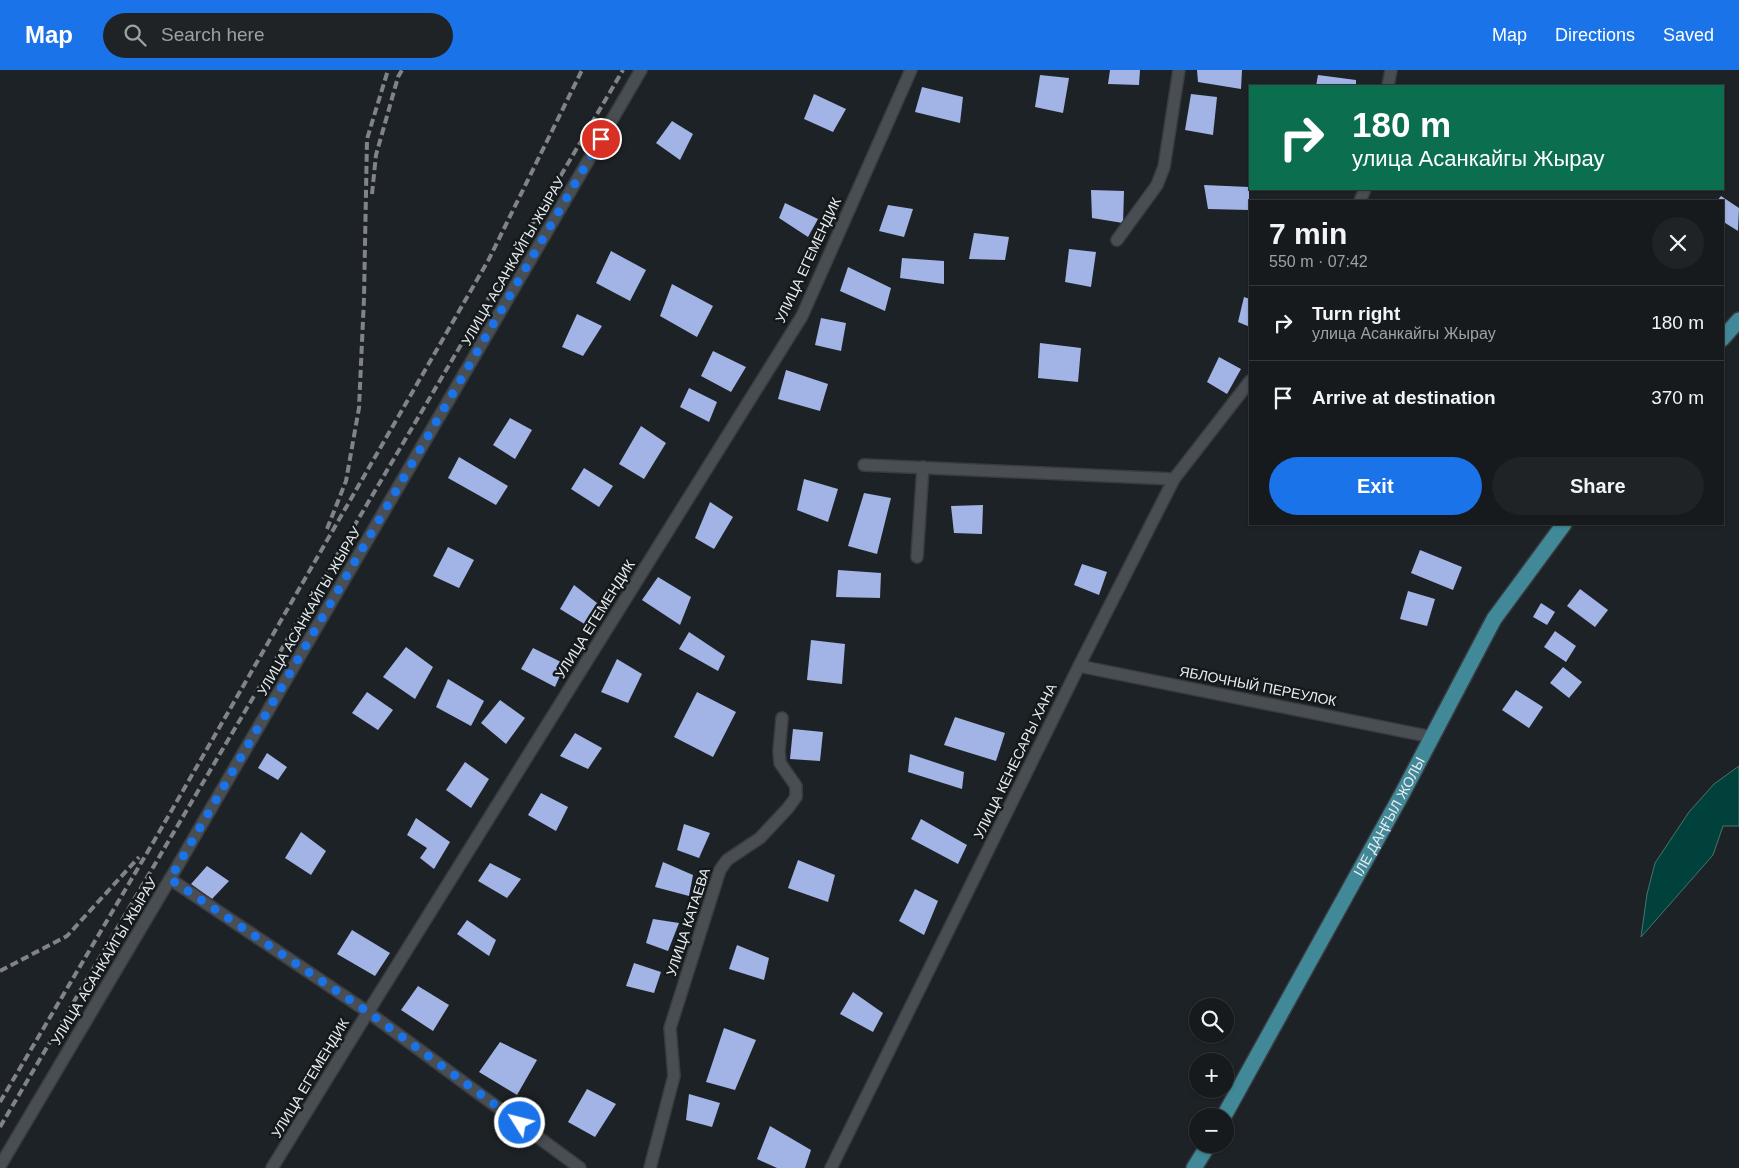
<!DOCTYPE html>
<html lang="en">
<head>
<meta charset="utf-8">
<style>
	:root { --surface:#161a1c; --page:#1f2325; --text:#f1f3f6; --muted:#9ea1a3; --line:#35383b; --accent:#1a73e8 }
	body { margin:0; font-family:Arial,sans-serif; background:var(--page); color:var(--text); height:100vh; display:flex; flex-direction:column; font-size:19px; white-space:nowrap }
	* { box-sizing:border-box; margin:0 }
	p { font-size:16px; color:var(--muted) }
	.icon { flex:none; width:28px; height:28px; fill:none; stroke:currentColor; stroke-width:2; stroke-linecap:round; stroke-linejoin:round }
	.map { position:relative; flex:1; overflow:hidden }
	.sheet { position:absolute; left:1249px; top:130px; width:475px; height:325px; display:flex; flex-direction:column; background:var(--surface); border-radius:0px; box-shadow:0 1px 4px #0004,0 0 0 1px var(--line) }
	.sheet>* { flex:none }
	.hud { position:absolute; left:1249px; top:15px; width:475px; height:105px; border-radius:0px; box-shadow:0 1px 4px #0004,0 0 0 1px var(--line); background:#0b6e4f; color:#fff; overflow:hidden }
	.buttons { position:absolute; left:1189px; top:928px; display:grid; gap:10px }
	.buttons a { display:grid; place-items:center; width:45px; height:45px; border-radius:50%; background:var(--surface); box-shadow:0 1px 4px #0004,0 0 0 1px var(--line); font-size:25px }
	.pin { position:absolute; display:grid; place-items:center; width:42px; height:42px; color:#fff; margin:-21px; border:2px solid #fff; border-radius:50%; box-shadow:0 1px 5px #0007 }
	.me { position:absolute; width:55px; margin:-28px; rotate:306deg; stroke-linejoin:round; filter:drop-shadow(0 0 4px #0008) }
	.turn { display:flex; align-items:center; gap:18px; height:105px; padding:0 20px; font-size:22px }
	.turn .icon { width:65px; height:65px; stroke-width:2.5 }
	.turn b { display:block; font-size:35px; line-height:42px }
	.round { display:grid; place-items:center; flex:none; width:52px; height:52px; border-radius:26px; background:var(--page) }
	.head { display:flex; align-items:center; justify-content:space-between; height:85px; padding:0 20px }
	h1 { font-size:30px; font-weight:800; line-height:38px }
	.button { display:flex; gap:10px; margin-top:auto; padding:10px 20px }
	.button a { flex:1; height:58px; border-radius:30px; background:var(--accent); color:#fff; font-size:20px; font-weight:800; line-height:58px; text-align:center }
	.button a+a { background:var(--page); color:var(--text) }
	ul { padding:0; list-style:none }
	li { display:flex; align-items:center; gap:15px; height:75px; padding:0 20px; border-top:1px solid var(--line) }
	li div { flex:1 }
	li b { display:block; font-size:19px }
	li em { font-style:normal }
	header { display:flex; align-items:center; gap:30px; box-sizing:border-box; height:70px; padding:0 25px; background:var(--accent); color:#fff }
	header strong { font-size:24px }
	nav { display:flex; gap:28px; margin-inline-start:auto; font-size:18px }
	.search { width:350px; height:45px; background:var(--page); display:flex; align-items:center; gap:12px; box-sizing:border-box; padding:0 18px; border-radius:28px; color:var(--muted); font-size:19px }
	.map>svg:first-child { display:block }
</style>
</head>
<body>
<header>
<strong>Map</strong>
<div class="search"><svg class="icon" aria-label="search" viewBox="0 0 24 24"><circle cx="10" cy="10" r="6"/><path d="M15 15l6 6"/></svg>Search here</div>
<nav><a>Map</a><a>Directions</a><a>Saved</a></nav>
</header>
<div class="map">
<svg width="1739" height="1098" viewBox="0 0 1739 1098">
	<rect width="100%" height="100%" fill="#1d2226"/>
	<!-- water -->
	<path fill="#00413b" stroke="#467471" d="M1739,696V756H1723L1713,785L1641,867L1647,824L1655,793L1689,742L1714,714Z"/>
	<!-- building -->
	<g fill="#a1b4e5">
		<path d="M1110,0H1140L1139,15L1108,14Z"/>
		<path d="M1197,0H1242L1241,19L1198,12Z"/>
		<path d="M1040,5L1069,8L1063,43L1035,37Z"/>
		<path d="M1318,5L1356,10V16H1316Z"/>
		<path d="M922,17L963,27L960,53L915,42Z"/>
		<path d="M814,24L846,39L833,62L804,49Z"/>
		<path d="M1191,24L1217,27L1213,65L1185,60Z"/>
		<path d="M672,51L693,64L680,90L656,73Z"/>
		<path d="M1204,115L1249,117V140L1208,139Z"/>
		<path d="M1091,120L1124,121L1123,153L1092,148Z"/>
		<path d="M1721,126L1739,138L1738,161L1722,151V131H1717Z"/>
		<path d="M785,133L818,149L808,167L779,148Z"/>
		<path d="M888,135L913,139L904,167L879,161Z"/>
		<path d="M974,163L1009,167L1005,190L969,189Z"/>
		<path d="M1069,179L1096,182L1091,217L1065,212Z"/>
		<path d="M611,181L646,200L630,231L596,213Z"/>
		<path d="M902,188L944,191V214L900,208Z"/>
		<path d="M848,197L891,218L885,241L840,221Z"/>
		<path d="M672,214L713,236L697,267L660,246Z"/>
		<path d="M1244,227L1250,229V257L1238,252Z"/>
		<path d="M577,244L602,256L583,286L562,277Z"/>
		<path d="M821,248L846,253L841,281L815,275Z"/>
		<path d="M1040,273L1081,278L1078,312L1038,308Z"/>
		<path d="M713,281L746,297L731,322L701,306Z"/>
		<path d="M1219,287L1241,299L1227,324L1207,312Z"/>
		<path d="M786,300L828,314L820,341L778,329Z"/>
		<path d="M689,318L717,332L709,352L680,337Z"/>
		<path d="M510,348L532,360L515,389L493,375Z"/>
		<path d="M641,356L666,373L644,409L619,394Z"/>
		<path d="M459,387L508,416L496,435L448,408Z"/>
		<path d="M584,398L613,416L599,437L571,419Z"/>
		<path d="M804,409L838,419L828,452L797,440Z"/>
		<path d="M864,423L891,428L877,484L848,476Z"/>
		<path d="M710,432L733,447L714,479L695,468Z"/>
		<path d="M983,435L982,464L954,463L951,436Z"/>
		<path d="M448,477L474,490L459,518L433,506Z"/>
		<path d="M1420,480L1462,497L1453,520L1411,503Z"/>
		<path d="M1082,494L1107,502L1099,525L1074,515Z"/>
		<path d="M838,500L881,503L880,528L836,527Z"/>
		<path d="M658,507L691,527L680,555L642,530Z"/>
		<path d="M574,515L597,533L586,555L560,539Z"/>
		<path d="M1580,519L1608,540L1595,557L1567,536Z"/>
		<path d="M1408,521L1435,529L1427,556L1400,549Z"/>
		<path d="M1541,533L1555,542L1547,555L1533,547Z"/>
		<path d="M1555,561L1576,576L1566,592L1544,577Z"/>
		<path d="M689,562L725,586L718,601L679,579Z"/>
		<path d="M811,570L845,574L842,614L807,610Z"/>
		<path d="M406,577L433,597L415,629L383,607Z"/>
		<path d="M533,578L565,594L555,617L521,599Z"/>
		<path d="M617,589L642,604L628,633L601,622Z"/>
		<path d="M1563,597L1582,612L1569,628L1550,613Z"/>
		<path d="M448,609L484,631L471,656L436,637Z"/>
		<path d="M1516,620L1543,637L1529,658L1502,640Z"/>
		<path d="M367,622L393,640L378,660L352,643Z"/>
		<path d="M697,622L736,642L713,687L674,667Z"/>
		<path d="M500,630L525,648L506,674L481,653Z"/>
		<path d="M955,647L1005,663L996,691L944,675Z"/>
		<path d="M793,659L823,662L820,691L790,689Z"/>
		<path d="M575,663L602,678L588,699L560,686Z"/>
		<path d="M267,683L287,697L278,710L258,698Z"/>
		<path d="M910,684L964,702L962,719L908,702Z"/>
		<path d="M465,692L489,709L471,738L446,720Z"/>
		<path d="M541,723L568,737L556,761L528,745Z"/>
		<path d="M416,748L450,772L434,799L420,788L427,778L407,765Z"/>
		<path d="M921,749L967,775L958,794L911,769Z"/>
		<path d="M684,754L710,763L699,788L677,780Z"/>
		<path d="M301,762L326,781L311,805L285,788Z"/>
		<path d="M798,790L835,805L828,832L788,818Z"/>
		<path d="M663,792L693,805L689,826L655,817Z"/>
		<path d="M490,793L521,809L507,828L478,811Z"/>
		<path d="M207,796L229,811L212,829L191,814Z"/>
		<path d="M915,819L938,831L924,865L899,851Z"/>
		<path d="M653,849L679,853L668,881L646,873Z"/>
		<path d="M467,850L496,870L489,886L457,864Z"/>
		<path d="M352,860L390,883L375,906L337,884Z"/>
		<path d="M737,875L769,888L764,910L729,899Z"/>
		<path d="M634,893L661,902L654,923L626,916Z"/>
		<path d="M418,916L449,935L433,961L401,940Z"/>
		<path d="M853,922L883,943L873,962L840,944Z"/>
		<path d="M724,958L756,970L735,1020L706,1012Z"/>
		<path d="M500,972L537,990L517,1025L479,1002Z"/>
		<path d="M587,1019L616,1034L595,1067L568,1052Z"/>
		<path d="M689,1024L720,1033L712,1057L686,1050Z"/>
		<path d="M770,1056L811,1080L805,1098H777L757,1089Z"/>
	</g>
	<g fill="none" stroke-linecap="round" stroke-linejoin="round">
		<defs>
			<g id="minor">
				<path d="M1388,16L1391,0"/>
				<path d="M1360,131L1365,119"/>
				<path d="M1117,170L1157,115L1164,97L1179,0"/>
				<path d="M864,395L1174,409"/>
				<path d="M917,487L923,397"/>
				<path d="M1079,596L1432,667"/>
				<path d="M170,809L368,942L580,1098"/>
				<path d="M0,1096L170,809L641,0"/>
				<path d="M272,1098L368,942L802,246L911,0"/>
				<path d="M650,1098L674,1006L670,958L720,800L727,790L760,768L788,738L796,727V716L780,693L779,681L782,648"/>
				<path d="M831,1098L1079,596L1174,409L1250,311"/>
			</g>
			<g id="primary">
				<path d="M1722,269L1739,250"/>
				<path id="s1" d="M1224,1046L1402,724L1494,549L1564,454"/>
				<path d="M1194,1098L1209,1074"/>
			</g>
		</defs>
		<!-- minor casing -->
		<use href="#minor" stroke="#393c40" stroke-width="14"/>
		<!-- primary casing -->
		<use href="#primary" stroke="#393c40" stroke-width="18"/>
		<!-- minor -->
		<use href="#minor" stroke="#494e52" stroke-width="11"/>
		<!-- primary -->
		<use href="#primary" stroke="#418998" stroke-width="15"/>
		<!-- rail -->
		<g stroke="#808488" stroke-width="4" stroke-dasharray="8 4" stroke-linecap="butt">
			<path d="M372,124L376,85L398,7L402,0"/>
			<path d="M327,459L346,411L359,338L364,228L367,69L388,0"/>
			<path d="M0,901L67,866L139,787"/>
			<path d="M0,1032L154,771L489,189L582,0"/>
			<path d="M0,1057L623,0"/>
		</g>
	</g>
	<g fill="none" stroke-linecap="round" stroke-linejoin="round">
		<!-- route -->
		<path stroke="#1a73e8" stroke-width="9" stroke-dasharray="0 16.2" d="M520,1053L368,942L170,809L601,69"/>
	</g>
	<g text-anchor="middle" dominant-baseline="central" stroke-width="5" stroke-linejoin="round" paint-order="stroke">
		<!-- street labels -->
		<g font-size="14" fill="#e9ecef" stroke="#14191c">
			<text transform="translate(808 190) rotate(-65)">УЛИЦА ЕГЕМЕНДИК</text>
			<text transform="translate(513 191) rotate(-60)">УЛИЦА АСАНКАЙГЫ ЖЫРАУ</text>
			<text transform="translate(309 541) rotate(-60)">УЛИЦА АСАНКАЙГЫ ЖЫРАУ</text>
			<text transform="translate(595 549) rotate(-58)">УЛИЦА ЕГЕМЕНДИК</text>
			<text transform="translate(1258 616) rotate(11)">ЯБЛОЧНЫЙ ПЕРЕУЛОК</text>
			<text transform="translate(1015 691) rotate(-64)">УЛИЦА КЕНЕСАРЫ ХАНА</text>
			<text stroke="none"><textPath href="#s1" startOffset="342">ІЛЕ ДАҢҒЫЛ ЖОЛЫ</textPath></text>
			<text transform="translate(688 852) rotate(-72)">УЛИЦА КАТАЕВА</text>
			<text transform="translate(104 891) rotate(-59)">УЛИЦА АСАНКАЙГЫ ЖЫРАУ</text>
			<text transform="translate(310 1008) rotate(-59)">УЛИЦА ЕГЕМЕНДИК</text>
		</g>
	</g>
</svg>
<div class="buttons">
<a><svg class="icon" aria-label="search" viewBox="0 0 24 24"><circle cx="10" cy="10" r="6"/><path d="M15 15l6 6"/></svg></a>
<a>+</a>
<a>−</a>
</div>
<div class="pin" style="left:601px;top:69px;background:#d93025"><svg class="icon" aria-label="arrive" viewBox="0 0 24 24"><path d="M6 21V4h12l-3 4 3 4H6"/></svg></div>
<svg class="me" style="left:520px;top:1053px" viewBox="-20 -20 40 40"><circle r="17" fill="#1a73e8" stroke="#fff" stroke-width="3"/><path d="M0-11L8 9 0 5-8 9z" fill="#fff"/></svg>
<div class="hud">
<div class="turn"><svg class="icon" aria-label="right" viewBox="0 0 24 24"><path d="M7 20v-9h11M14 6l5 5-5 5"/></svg><div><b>180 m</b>улица Асанкайгы Жырау</div></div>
</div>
<section class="sheet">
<div class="head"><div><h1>7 min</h1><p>550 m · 07:42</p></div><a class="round"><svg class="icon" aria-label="close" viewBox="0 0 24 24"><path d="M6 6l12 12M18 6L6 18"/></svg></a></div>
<ul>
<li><svg class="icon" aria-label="right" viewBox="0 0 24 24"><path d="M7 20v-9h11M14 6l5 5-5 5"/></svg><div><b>Turn right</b><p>улица Асанкайгы Жырау</p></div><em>180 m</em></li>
<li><svg class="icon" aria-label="arrive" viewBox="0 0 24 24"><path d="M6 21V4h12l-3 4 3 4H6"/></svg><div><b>Arrive at destination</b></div><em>370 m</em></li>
</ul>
<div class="button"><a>Exit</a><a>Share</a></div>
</section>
</div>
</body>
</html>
